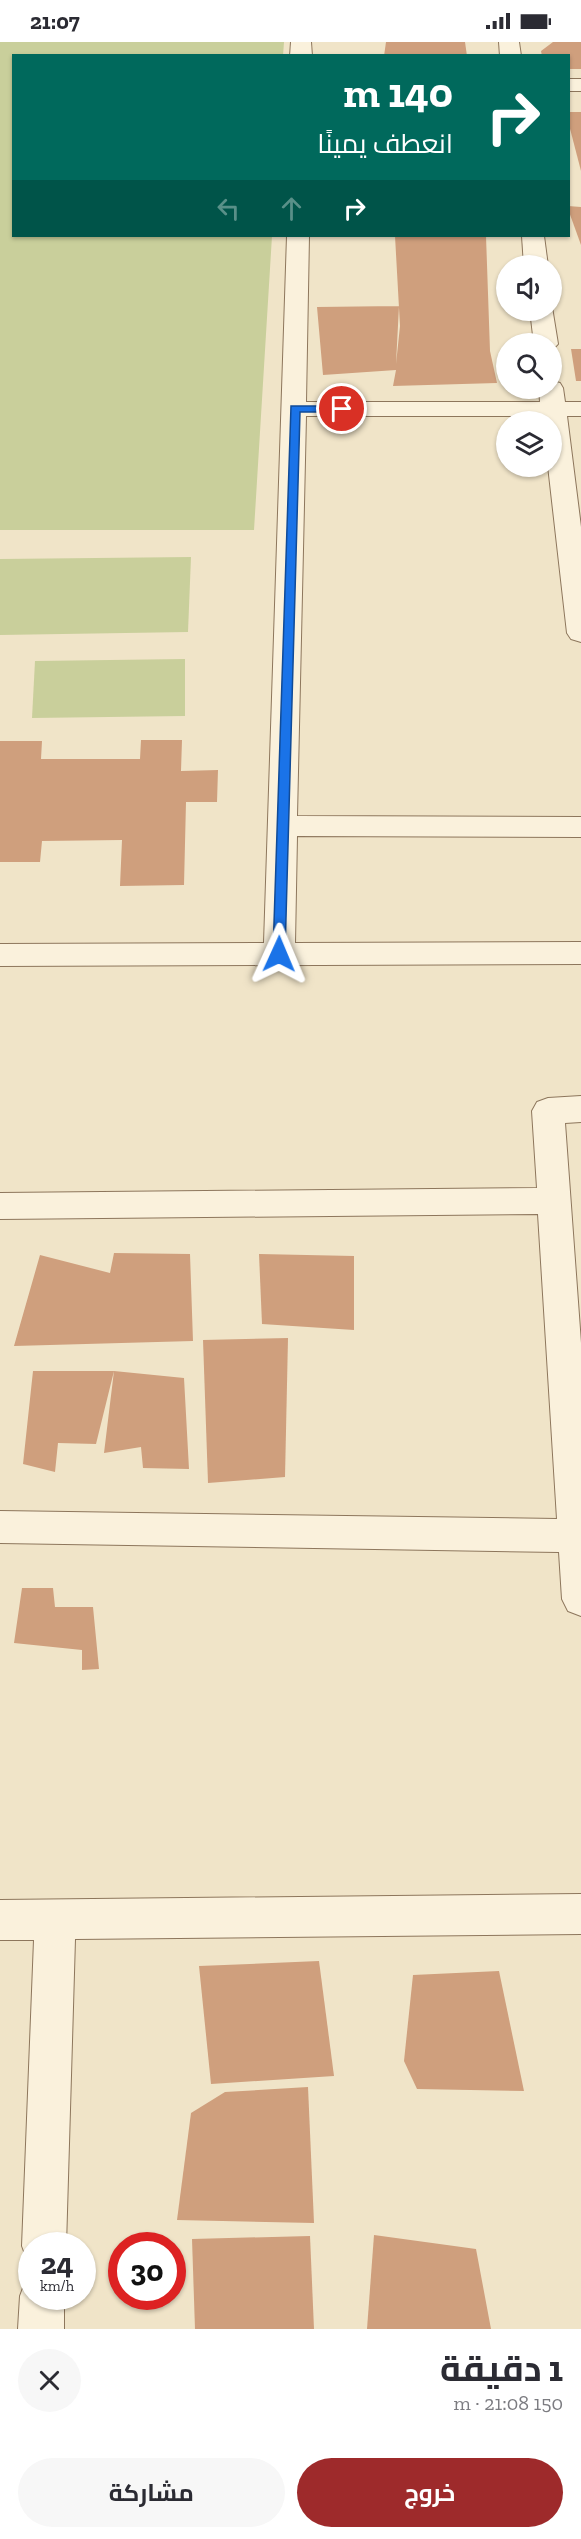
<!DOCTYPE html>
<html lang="ar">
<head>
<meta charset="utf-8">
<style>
	:root { --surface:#fff; --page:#f7f7f7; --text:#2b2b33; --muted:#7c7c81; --accent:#9e2a2b }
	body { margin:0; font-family:"Zilla Slab",Cairo,serif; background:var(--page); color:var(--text); direction:rtl; height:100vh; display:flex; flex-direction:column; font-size:22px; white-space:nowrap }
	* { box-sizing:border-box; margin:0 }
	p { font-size:20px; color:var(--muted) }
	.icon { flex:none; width:33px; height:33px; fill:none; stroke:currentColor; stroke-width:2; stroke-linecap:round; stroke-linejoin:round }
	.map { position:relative; height:2287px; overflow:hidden; direction:ltr }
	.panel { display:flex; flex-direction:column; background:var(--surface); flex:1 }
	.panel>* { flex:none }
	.banner { position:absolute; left:12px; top:12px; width:558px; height:183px; border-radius:0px; box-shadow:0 2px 4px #0004; direction:rtl; background:#00695c; color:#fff; overflow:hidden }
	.buttons { position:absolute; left:496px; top:213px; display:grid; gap:12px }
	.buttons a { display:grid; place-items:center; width:66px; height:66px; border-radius:50%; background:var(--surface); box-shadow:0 2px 4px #0004; font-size:30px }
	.speed { position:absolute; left:18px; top:2190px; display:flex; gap:12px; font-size:30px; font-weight:700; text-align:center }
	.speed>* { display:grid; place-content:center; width:78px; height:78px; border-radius:50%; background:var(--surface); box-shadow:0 2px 4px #0004; line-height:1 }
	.speed small { font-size:15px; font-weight:400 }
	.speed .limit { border:9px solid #d22; background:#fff; color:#111 }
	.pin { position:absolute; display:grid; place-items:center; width:51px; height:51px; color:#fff; margin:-26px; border:3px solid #fff; border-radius:50%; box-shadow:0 2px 6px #0007 }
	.me { position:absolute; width:66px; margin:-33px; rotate:1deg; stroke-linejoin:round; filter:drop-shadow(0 0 4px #0008) }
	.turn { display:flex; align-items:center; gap:21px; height:126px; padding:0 18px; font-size:27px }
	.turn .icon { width:78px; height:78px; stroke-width:2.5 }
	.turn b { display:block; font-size:42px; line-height:51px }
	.lanes { display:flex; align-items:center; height:57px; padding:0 18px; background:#0003; justify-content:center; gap:30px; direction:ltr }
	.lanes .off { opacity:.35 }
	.round { display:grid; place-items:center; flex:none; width:63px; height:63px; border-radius:32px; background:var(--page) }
	.headline { display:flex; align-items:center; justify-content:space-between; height:102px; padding:0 18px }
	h1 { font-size:36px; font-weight:700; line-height:45px }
	.cta { display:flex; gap:12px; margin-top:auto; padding:12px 18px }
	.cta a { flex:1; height:69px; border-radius:36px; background:var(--accent); color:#fff; font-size:24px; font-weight:700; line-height:69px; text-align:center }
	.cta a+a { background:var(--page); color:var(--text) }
	.status { display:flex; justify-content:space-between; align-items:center; height:42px; padding:0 30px; background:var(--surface); direction:ltr }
	.status svg { height:16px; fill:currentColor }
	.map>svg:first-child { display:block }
</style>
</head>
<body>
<div class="status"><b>21:07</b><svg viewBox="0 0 49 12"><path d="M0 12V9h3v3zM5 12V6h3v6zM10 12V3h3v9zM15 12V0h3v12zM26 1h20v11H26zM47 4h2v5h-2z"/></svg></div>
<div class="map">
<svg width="581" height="2287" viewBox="0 0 581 2287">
	<rect width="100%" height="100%" fill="#f0e4c8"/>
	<!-- green -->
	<g fill="#c9cf9b">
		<path d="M0,0H284L283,14H14V194H272L254,488H0Z"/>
		<path d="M191,515L188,590L0,593V517Z"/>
		<path d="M185,617V674L32,676L35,619Z"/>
	</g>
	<!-- building -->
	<g fill="#cf9f7d">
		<path d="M386,0H465L467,14H384Z"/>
		<path d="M553,0H581V27H568V14H542L541,9Z"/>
		<path d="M568,70H581V129L568,79Z"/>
		<path d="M568,164L581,165V203L568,167Z"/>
		<path d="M395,194H486L490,309L497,341L393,344L396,328L323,333L317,265L399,264L396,322L400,284Z"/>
		<path d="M571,307H581V339H576Z"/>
		<path d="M141,698H182L181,729L218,728L217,760H186L184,843L120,844L122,798L42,799L40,820H0V699H42L41,717H140Z"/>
		<path d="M114,1211L190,1212L193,1299L14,1304L40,1213L110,1231Z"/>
		<path d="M259,1212L354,1214V1288L262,1282Z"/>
		<path d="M288,1296L285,1435L208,1441L203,1298Z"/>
		<path d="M33,1329H114L184,1336L189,1427L143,1426L141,1405L104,1411L114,1329L96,1402L58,1401L55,1430L23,1422Z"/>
		<path d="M22,1546H53L55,1565H93L99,1627L82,1628V1608L14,1601Z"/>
		<path d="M319,1919L334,2034L211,2042L199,1924Z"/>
		<path d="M499,1929L524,2049L417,2047L404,2019L413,1933Z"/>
		<path d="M308,2045L314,2181L177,2178L191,2071L225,2050Z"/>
		<path d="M374,2193L476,2207L491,2287H367Z"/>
		<path d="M310,2194L314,2287H195L192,2197Z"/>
	</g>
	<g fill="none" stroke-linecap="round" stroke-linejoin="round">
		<defs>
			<g id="minor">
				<path d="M291,0H311L312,14H290Z"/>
				<path d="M499,0H519L521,14H500Z"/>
				<rect x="568" y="37" width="13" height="12"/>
				<path d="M287,194H309L306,360H540L539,346H552V339L560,341L563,346L565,360H581V374H567L581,485V600L571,597L567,591L548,424H552V380H543L542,374H306L297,774L581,775V795L297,794L295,901L581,900V922L0,924V902L264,901Z"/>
				<path d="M522,194H544L548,224H524Z"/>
				<path d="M552,265L558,302L552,308V302H534L530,268H552Z"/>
				<path d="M581,1054V1080L565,1081L581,1301V1574L568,1569L562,1557L559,1510L0,1501V1469L557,1477L538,1172L0,1177V1151L537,1146L532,1069L537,1060L548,1056Z"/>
				<path d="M581,1852V1892L75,1897L66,2204H32V2221L28,2220L22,2204L34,1898H0V1858Z"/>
				<path d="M32,2236V2254H64V2287H18L20,2254L26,2238Z"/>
			</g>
		</defs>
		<!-- minor casing -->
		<use href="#minor" stroke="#8d765c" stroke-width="2"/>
		<!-- minor -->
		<use href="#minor" fill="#faf1dc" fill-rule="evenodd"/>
	</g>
	<!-- route -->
	<path fill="#1a73e8" stroke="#114b97" stroke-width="1.5" d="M291,364H342L347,367L342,370H300L285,912L279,917L273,912Z"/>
</svg>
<div class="buttons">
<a><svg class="icon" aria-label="sound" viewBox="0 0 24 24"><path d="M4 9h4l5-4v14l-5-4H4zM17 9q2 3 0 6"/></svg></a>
<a><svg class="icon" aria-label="search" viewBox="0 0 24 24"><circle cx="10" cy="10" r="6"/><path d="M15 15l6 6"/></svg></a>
<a><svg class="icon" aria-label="layers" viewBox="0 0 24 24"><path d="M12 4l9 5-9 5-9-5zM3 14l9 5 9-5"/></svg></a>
</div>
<div class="speed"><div>24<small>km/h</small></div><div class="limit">30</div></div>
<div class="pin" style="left:342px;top:367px;background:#d93025"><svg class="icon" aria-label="arrive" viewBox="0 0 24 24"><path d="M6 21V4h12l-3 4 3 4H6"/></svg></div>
<svg class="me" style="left:279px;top:912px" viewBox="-20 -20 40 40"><path d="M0-17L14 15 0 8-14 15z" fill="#1a73e8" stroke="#fff" stroke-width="4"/></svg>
<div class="banner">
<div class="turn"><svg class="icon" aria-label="right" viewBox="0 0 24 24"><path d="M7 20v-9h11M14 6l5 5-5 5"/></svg><div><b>140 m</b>انعطف يمينًا</div></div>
<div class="lanes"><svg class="icon off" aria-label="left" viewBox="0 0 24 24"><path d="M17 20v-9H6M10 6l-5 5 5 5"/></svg><svg class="icon off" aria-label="ahead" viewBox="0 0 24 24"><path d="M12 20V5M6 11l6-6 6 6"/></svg><svg class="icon" aria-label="right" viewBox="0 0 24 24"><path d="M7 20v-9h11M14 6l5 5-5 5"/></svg></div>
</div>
</div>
<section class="panel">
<div class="headline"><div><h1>1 دقيقة</h1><p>150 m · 21:08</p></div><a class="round"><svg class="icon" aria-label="close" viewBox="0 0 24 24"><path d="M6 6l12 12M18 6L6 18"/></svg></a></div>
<div class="cta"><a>خروج</a><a>مشاركة</a></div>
</section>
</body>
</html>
